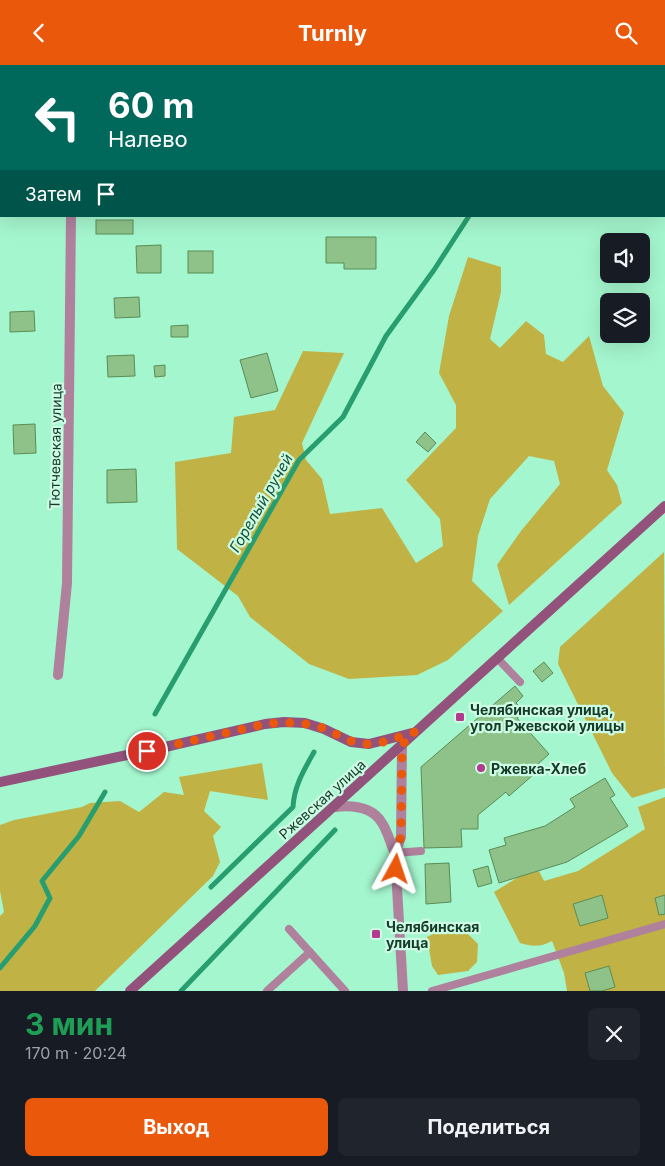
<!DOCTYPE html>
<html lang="ru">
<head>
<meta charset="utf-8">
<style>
	:root { --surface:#171b24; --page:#20242c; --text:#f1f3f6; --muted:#9ea1a6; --accent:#ea580c }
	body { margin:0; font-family:Inter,sans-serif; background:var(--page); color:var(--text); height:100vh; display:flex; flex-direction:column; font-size:19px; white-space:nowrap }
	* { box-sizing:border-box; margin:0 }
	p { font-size:16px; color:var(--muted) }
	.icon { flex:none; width:28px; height:28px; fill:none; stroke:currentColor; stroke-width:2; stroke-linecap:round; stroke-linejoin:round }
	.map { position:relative; height:926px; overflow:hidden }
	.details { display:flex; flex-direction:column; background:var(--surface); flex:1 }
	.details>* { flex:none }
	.guide { position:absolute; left:0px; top:0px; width:665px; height:152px; box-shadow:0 5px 20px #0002; background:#00695c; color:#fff; overflow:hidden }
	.controls { position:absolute; left:600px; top:168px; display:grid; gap:10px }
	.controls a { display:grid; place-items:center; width:50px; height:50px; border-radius:8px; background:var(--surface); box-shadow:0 5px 20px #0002; font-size:25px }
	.pin { position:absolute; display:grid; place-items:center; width:42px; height:42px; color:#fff; margin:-21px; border:2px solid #fff; border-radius:50%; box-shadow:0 1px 5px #0007 }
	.me { position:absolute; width:55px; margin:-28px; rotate:5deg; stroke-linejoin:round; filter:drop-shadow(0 0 4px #0008) }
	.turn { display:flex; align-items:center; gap:18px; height:105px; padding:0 25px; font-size:22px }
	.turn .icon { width:65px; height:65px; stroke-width:2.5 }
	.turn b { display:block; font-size:35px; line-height:42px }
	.then { display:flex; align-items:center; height:48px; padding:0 25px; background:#0003; gap:10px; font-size:19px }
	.round { display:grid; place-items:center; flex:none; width:52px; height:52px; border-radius:8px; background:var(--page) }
	.headline { display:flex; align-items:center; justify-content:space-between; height:85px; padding:0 25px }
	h1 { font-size:30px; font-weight:700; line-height:38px; color:#1e9e55 }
	.primary-button { display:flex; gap:10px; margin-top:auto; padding:10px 25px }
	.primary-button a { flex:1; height:58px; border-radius:8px; background:var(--accent); color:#fff; font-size:20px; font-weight:700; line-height:58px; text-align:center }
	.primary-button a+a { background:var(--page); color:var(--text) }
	header { display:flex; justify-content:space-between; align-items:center; height:65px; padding:0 25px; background:var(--accent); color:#fff; font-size:22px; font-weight:700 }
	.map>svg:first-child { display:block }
</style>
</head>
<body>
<header><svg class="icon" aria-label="back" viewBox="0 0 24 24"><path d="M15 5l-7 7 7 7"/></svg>Turnly<svg class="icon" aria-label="search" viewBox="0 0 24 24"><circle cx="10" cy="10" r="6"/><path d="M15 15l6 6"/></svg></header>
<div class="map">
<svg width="665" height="926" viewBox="0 0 665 926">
	<rect width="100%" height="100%" fill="#a4f6ce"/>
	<!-- green -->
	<g fill="#c0b245">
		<path d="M468,192L501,202V227L490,274L500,283L526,256L544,270L546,289L563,297L589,271L603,321L624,348L607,405L617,420L622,438L509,540L497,500L521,466L560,419L554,396L529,391L490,434L478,471L472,516L503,546L448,595L417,610L349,614L309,599L250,552L238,531L177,484L175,397L231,388L234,352L275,345L303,286L344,288L302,378L306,395L322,414L330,449L382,443L416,498L443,481L440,454L406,415L456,363V340L439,308L449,251Z"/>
		<path d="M664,487L665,723L632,733L612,708L558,599L560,582Z"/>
		<path d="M262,698L268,735L210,726L204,746L221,762L213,771L220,797L213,811L95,926H0V851L4,847L0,826V760L14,755L82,742L90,738L120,736L139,747L164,727L184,730L179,712Z"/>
		<path d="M665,732V926H567L564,908L552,876C540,882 533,882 520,878L494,827L520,811L539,806L544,816L578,806L645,764L638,742Z"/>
		<path d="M439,866L466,867L478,879L477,897L468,906L438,910L432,901L427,872Z"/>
	</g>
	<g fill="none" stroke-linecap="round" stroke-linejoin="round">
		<!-- stream -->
		<g stroke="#289e70" stroke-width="5">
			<path d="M503,1V0"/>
			<path d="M155,649L299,395L343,352L386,271L434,205L469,151"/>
			<path d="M211,822L293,742C294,721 304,705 314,687"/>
			<path d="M0,903L35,861L50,833L42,816L79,771L105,727"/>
			<path d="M181,926L335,765"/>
		</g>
	</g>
	<!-- building -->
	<g fill="#8ec289" stroke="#5a8c55">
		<rect x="96" y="155" width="37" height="14"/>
		<path d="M326,172H376V204H344V198H326Z"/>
		<path d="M161,180V208H137L136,181Z"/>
		<rect x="188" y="186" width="25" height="22"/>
		<path d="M139,232L140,252L115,253L114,233Z"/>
		<path d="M34,246L35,266L10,267V247Z"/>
		<path d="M188,260V272H171V261Z"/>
		<path d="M267,288L278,326L251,333L240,295Z"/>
		<path d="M134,290L135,311L108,312L107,291Z"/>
		<path d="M165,300V311L155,312L154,301Z"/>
		<path d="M35,359L36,388L14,389L13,360Z"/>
		<path d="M425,367L436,378L428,387L416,377Z"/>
		<path d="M136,404L137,437L107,438V405Z"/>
		<path d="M544,597L553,608L542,617L533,606Z"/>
		<path d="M515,621L523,631L516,638L524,647L517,653L549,689L538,699L541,703L509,731L506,727L478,750V764H461L462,782L424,783L421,702Z"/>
		<path d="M605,713L615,730L610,733L628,761L567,797L499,818L489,785L506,780L504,773L545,761L575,742L570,734Z"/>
		<path d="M449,798L451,837L426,839L425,799Z"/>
		<path d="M488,801L492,818L478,822L473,805Z"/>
		<path d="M602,830L608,853L580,861L573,839Z"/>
		<path d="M665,830V849L659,850L655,833Z"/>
		<path d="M609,901L615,922L602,926H590L585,908Z"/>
	</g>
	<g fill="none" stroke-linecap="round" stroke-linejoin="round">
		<!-- service -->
		<g stroke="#af819d" stroke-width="8">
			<path d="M497,593L520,617"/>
			<path d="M395,788L421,786"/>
			<path d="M289,864L345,926"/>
			<path d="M267,926L310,887"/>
			<path d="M432,926L665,859"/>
		</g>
		<!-- minor -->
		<g stroke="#af819d" stroke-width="10">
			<path d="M71,0V1"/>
			<path d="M289,1V0"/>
			<path d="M0,136H1"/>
			<path d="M58,610L67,518L71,151"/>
		</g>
		<!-- tertiary -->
		<g stroke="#af819d" stroke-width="10">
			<path d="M402,680L401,772L395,788L403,926"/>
			<path d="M335,742C352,740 372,741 382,758C388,767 390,778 395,788"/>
		</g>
		<!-- secondary -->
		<g stroke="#93527c" stroke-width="10">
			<path d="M0,717L165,682L265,659L284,657L305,658L324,664L351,677L369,679L412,668"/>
			<path d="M130,926L665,441"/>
		</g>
	</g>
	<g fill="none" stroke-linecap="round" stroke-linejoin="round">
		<!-- route -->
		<path stroke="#ea580c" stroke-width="9" stroke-dasharray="0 16.2" d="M147,686L265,659C285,657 304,657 323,663C339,669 348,678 366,679C382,680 400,671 415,667L402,680L401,772L395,788L396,804"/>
	</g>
	<!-- markers -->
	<g fill="#b33a8e" stroke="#ccfce3" stroke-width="2">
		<rect x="455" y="647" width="10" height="10" rx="2.5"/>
		<circle cx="481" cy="703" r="5"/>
		<rect x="371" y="864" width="10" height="10" rx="2.5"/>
	</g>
	<g text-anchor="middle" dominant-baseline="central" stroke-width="4.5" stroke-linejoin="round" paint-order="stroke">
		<!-- street labels -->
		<g font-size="14" fill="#163929" stroke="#ccfce3">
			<text transform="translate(55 381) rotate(-89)">Тютчевская улица</text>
			<text transform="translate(322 734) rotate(-42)">Ржевская улица</text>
		</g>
		<!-- poi labels -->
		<g font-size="14" font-weight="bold" fill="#163929" stroke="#ccfce3" text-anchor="start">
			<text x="470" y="644">Челябинская улица,<tspan x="470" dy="16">угол Ржевской улицы</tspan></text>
			<text x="491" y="703">Ржевка-Хлеб</text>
			<text x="386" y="861">Челябинская<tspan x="386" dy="16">улица</tspan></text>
		</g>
		<!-- water labels -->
		<g font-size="15" font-style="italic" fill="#154f37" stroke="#ccfce3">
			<text transform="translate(261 438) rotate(-60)">Горелый ручей</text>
		</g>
	</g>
</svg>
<div class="controls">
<a><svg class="icon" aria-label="sound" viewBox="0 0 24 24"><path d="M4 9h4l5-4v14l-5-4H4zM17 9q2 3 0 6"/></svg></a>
<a><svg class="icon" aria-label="layers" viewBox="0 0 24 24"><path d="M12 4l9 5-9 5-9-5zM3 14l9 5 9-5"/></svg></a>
</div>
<div class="pin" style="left:147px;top:686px;background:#d93025"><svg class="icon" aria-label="arrive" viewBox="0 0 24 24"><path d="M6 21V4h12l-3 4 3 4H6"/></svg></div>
<svg class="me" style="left:396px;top:804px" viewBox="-20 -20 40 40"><path d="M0-17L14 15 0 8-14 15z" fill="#ea580c" stroke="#fff" stroke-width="4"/></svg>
<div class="guide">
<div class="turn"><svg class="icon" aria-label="left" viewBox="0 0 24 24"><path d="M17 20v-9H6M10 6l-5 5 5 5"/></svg><div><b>60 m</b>Налево</div></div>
<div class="then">Затем<svg class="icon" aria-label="arrive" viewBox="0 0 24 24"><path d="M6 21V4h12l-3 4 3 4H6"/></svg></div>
</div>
</div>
<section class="details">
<div class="headline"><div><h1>3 мин</h1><p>170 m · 20:24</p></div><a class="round"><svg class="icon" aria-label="close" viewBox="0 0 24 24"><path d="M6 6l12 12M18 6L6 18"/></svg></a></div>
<div class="primary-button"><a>Выход</a><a>Поделиться</a></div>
</section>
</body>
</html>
